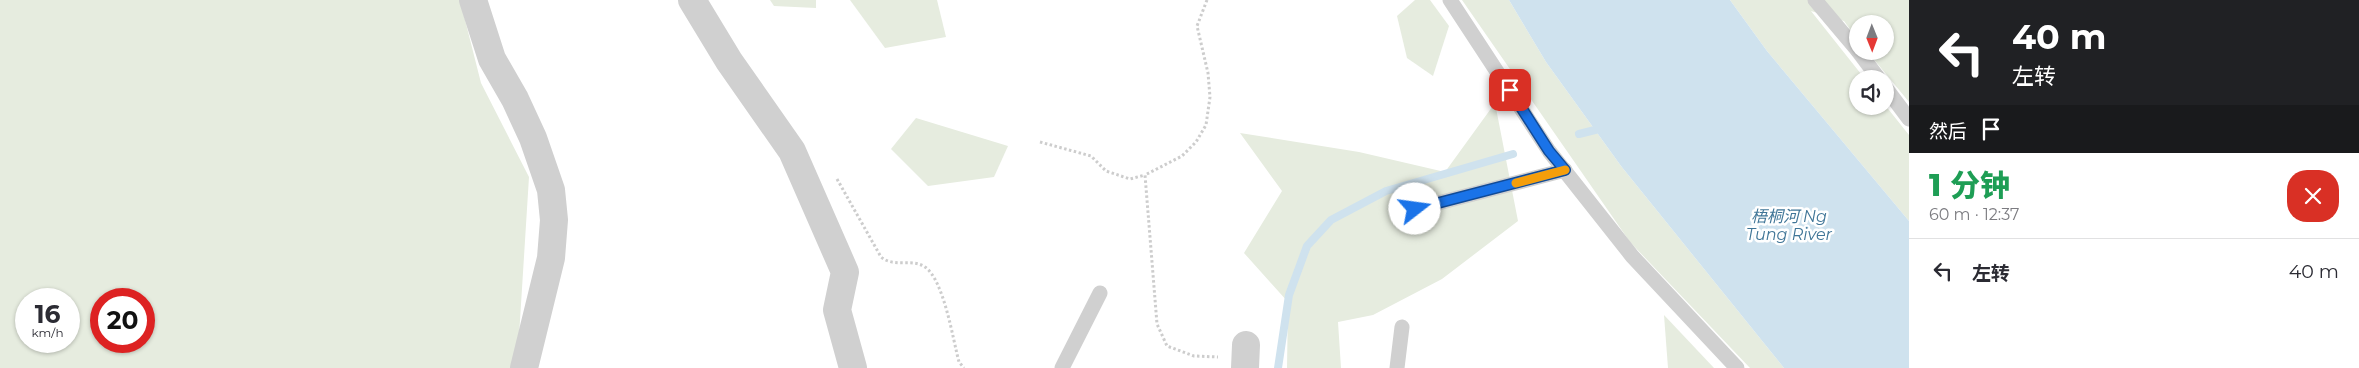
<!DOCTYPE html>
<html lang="zh">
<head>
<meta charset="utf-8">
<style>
	:root { --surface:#fff; --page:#f7f7f7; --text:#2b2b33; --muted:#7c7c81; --line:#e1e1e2 }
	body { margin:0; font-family:Montserrat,"Noto Sans SC",sans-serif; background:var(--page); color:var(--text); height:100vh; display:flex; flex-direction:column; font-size:19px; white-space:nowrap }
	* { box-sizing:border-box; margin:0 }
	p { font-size:16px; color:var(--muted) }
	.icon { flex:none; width:28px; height:28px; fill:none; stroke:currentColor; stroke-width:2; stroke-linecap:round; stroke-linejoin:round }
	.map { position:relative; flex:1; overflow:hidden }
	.details { display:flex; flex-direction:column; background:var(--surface); width:450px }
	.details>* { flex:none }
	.hud { background:#202124; color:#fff; overflow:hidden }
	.needle { width:32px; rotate:179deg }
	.fabs { position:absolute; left:1849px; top:15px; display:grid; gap:10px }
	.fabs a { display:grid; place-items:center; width:45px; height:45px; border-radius:50%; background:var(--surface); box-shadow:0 1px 4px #0004; font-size:25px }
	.speed { position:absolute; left:15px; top:288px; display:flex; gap:10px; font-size:25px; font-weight:700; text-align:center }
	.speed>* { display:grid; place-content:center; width:65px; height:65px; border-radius:50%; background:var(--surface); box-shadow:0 1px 4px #0004; line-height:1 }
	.speed small { font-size:12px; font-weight:400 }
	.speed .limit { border:8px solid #d22; background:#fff; color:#111 }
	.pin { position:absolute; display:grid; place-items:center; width:42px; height:42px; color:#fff; margin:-21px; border-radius:10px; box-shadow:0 2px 8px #0006 }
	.me { position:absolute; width:55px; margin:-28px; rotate:75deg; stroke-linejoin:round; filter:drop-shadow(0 0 4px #0008) }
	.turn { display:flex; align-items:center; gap:18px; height:105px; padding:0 20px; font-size:22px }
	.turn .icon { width:65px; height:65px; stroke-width:2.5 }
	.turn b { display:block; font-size:35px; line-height:42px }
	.then { display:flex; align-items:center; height:48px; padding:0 20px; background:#0003; gap:10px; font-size:19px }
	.round { display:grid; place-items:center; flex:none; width:52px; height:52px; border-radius:20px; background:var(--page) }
	.head { display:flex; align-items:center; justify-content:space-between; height:85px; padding:0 20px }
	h1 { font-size:30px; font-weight:800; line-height:38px; color:#1e9e55 }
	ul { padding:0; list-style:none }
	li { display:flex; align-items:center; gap:15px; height:65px; padding:0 20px; border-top:1px solid var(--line) }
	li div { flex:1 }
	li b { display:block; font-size:19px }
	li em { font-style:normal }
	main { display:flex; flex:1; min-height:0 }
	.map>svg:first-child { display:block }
</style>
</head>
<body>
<main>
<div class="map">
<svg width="1909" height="368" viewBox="0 0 1909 368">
	<rect width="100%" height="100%" fill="#fff"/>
	<!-- green -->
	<g fill="#e6ecdf" fill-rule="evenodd">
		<path d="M0,0H460L481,83L529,177L517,368H0ZM26,299H69V341H26ZM101,299H144V341H101Z"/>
		<path d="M770,0H816V8L774,6Z"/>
		<path d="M850,0H937L946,37L885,48Z"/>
		<path d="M1415,0H1430L1449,26L1433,76L1407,58L1397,16Z"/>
		<path d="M1462,0H1509L1546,62L1621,166L1784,368H1750L1630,242Z"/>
		<path d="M1730,0H1909V102L1867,51H1885V24H1858L1857,39L1844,21L1811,11L1865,79H1858V106L1885,105L1909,135V221L1767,51Z"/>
		<path d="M1495,103L1518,221L1442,279L1373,315L1338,322L1341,368H1287L1288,302L1244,253L1282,191L1240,133L1359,152L1445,172Z"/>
		<path d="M916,118L1008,146L994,177L928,186L891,149Z"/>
		<path d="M1664,315L1714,368H1668Z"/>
	</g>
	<!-- water -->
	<path fill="#cfe2ee" d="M1509,0H1730L1767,51L1909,221V368H1784L1621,166L1546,62Z"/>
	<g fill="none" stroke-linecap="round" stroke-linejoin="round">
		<!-- stream -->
		<g stroke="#cfe2ee" stroke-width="8">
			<path d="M1579,134L1603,128"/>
			<path d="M1278,368L1289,295L1307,246L1331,220L1386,191L1513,154"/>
		</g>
		<!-- path -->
		<g stroke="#cdcdcd" stroke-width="3" stroke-dasharray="2.5 2.5" stroke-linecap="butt">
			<path d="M1207,0L1197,26L1208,73L1210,97L1206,125L1196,142L1182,156L1145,175L1157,324L1167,346L1194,356L1218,357"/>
			<path d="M1040,142L1091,156L1106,171L1130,179L1145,175"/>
			<path d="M837,179L881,257C894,268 912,258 925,267C944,280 953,340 959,362L964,368"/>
		</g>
		<!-- service -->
		<g stroke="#d0d0d0" stroke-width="15">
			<path d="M1450,0L1549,151L1632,256L1737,368"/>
			<path d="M1815,0L1858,51"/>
			<path d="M1858,51L1879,79"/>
			<path d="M1885,87L1909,119"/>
			<path d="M1415,209L1565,170"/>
			<path d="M1062,368L1100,293"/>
			<path d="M1397,368L1402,327"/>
		</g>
		<!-- minor -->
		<g stroke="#d0d0d0" stroke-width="28">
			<path d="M473,0L492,59L515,99L533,138L551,190L554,220L551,258L524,368"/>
			<path d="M692,0L729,61L792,151L845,272L837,310L853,368"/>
			<path d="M1245,368L1246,345"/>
		</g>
	</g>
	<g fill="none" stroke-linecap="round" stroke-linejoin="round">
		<defs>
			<path id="route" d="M1415,209L1565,170L1549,151L1510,90"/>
		</defs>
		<!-- route casing -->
		<use href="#route" stroke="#114b97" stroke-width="12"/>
		<!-- route -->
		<use href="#route" stroke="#1a73e8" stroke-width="9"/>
		<!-- slow -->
		<path stroke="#f59e0b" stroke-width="9" d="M1516,183L1565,170"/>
	</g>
	<g text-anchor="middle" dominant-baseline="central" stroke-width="5" stroke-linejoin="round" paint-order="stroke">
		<!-- water labels -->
		<g font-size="16" font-style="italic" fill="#3f7597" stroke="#fff">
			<text x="1789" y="216">梧桐河 Ng<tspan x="1789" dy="18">Tung River</tspan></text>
		</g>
	</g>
</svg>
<div class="fabs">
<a><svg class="needle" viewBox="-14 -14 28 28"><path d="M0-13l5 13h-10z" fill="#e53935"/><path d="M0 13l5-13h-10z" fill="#7c7c81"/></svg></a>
<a><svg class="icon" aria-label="sound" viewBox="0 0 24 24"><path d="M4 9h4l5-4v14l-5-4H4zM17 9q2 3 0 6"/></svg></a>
</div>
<div class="speed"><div>16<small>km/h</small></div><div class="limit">20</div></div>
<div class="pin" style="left:1510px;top:90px;background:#d93025"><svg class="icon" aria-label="arrive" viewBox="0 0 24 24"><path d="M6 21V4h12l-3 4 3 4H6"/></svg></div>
<svg class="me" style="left:1415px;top:209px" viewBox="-20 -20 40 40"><circle r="19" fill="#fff"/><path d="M0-13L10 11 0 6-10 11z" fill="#1a73e8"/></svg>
</div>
<section class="details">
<div class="hud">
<div class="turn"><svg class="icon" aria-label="left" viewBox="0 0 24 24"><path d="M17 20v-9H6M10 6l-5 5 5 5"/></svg><div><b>40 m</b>左转</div></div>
<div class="then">然后<svg class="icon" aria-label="arrive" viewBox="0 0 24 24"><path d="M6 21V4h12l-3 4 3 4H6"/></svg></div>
</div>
<div class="head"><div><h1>1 分钟</h1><p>60 m · 12:37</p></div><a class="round" style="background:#d93025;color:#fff"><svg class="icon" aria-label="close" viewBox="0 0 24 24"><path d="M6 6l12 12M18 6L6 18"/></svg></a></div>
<ul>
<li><svg class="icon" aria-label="left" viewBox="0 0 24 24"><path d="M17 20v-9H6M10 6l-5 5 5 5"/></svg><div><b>左转</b></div><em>40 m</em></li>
</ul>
</section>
</main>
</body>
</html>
